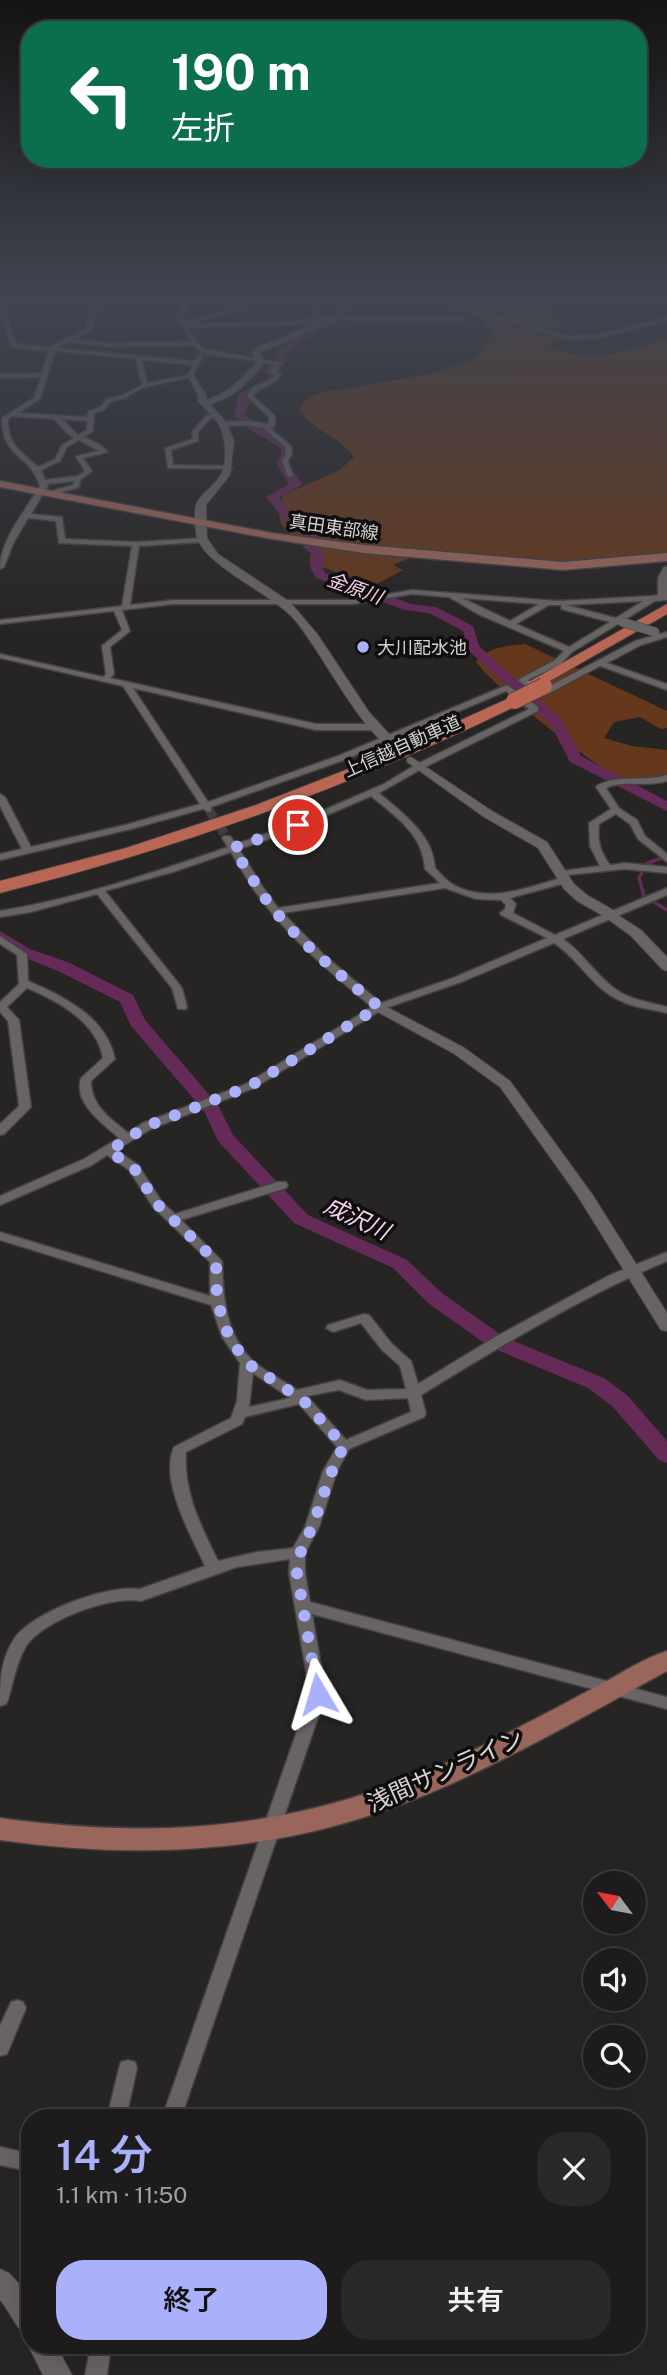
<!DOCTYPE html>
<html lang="ja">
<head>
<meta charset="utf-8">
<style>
	:root { --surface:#1d1b1b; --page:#2a2828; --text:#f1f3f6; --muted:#a0a1a3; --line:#3b393a; --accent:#aab0fb }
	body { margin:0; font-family:"Public Sans","Noto Sans JP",sans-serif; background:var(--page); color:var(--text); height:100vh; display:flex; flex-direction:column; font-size:26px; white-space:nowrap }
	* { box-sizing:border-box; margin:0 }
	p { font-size:23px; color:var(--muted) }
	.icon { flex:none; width:38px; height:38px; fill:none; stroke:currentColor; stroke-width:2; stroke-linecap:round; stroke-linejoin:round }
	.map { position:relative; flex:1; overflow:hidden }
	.panel { position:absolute; left:21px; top:2109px; width:625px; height:245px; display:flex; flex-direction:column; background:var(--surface); border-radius:28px; box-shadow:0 7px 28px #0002,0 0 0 2px var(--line) }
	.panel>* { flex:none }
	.guide { position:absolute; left:21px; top:21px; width:626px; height:147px; border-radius:28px; box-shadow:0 7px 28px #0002,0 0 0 2px var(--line); background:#0b6e4f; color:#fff; overflow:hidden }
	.needle { width:46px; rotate:302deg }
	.fabs { position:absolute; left:583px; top:1871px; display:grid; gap:14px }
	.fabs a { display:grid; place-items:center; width:63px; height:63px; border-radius:50%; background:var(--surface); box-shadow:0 7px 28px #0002,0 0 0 2px var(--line); font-size:35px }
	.pin { position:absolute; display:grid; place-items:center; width:60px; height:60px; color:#fff; margin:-30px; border:4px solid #fff; border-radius:50%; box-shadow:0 2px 7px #0007 }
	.me { position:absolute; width:77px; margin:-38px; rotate:353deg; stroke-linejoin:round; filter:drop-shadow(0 0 5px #0008) }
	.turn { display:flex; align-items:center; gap:24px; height:147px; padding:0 35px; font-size:32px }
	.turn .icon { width:91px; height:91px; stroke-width:2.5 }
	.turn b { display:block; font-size:49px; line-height:60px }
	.round { display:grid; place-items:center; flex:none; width:74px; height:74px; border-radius:28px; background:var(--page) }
	.headline { display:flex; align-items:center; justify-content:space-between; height:119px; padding:0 35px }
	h1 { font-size:42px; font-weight:600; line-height:52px; color:var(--accent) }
	.cta { display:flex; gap:14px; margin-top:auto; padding:14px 35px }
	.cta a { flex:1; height:80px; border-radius:28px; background:var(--accent); color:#111; font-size:28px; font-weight:600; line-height:80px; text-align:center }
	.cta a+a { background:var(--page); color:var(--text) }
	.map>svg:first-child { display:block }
</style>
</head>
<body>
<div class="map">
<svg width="667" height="2375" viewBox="0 0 667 2375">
	<rect width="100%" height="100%" fill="#272424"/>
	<!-- green -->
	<g fill="#65381c">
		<path d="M427,299H567L554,305L561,327L551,346C590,366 628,351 667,338V557L582,566L417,555L393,565L403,570L373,586L309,562L312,547C286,532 272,527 283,495L340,470L354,457C339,436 314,431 299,410L305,401L316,394C349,388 455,373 478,356C484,351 488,339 493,333L479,319Z"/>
		<path d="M525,644L667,711V728L661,729L640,717L614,722L604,738L632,746L667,750V777C654,783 645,788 631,783C603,775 493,686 476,662C488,647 507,646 525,644Z"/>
	</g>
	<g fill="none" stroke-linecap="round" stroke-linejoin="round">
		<!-- stream -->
		<path stroke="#652a58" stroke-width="3.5" d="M667,856L646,864L639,878L644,896L667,910"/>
		<!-- river -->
		<g fill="#652a58" fill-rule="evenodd">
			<path d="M310,299H319L315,306L323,314L312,324L316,331L283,356L286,361L274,371L280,375L275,381L248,397L250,401L244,415L290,446L292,454L286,463L303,484L279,498L295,519L315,532V546L324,553L322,567L325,573L411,604L436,607L473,626L479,646L562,720L581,756L667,801V811L570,762L551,725L468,650L463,631L429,613L405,610L316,578L310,567L312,554L303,547V533L287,523L266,497L289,484L276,463L282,454L280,447L247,428L234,416L239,394L269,377L263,371L276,360L275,353L306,330L302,323L313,314L306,306Z"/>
			<path d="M0,931L30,949L70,963L133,995L145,1020L218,1105L233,1135L308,1215L407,1260L442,1293L504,1337L604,1378L628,1396L667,1441V1463L659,1460L612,1406L588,1388L490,1347L428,1303L393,1268L294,1223L218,1141L204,1111L131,1026L120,1002L58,971L18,955L0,943Z"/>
		</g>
		<!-- minor-tunnel-far1 -->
		<path stroke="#413e3e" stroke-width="9" stroke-dasharray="9 4.5" stroke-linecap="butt" d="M209,810L220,827"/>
		<!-- minor-tunnel -->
		<path stroke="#413e3e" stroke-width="10" stroke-dasharray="10 5" stroke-linecap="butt" d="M219,825L227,838"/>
		<defs>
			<g id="minor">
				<path d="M3,299H9L5,307L15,342L18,344L50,347L87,328V318L93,307L121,299H131L97,309L93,318L92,330L74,339L108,343L192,341L176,318L182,309L178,299H184L188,309L182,318L185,322L231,309L254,299H262L244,309L189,324L289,321L329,316L460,317L463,319L460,321L329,320L289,325L188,328L203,349L283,363L276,371L281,375C275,386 260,385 253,396L275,416V425L271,429L291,446L292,454L288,461L293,475L290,477L287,475L282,461L286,454L285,447L264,428L247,425L222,426L219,424L222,422L247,421L269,424V417L247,396L252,388L273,378L275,376L269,371L275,364L201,353L194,345L108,347L69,342L56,348L194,361L198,355L203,356L192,377L141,388L125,398L111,401L105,409L94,413L93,431L84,437L100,445L108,452L83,458L92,471L80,480L79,487L51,496H48V492L73,485L74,481L47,484L48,486L31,514L62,517L65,539L136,542L205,538L206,540L202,542L139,546L130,605L174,600H353L412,590L558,601L652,596L658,595V578L664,567H667V600L655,601L624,620V624H618L572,652L561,664L528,680L542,690L635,641L667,632V637L641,645L607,663L667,684V690L600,666L544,696H538L518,680L555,660L564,651L478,614L449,597L412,594L353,604H174L122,610L130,631L110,647L114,674L110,678L316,724H374L378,727L374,730H316L133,688L208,802L338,756L507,685L538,707V711L423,768L379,793C403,814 433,834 435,868C441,874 448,883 456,886C492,904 530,886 565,877L569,878V882L510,898L516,904L513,913L555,935L667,888V895L563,939C583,953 595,974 615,989C630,1000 649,1002 667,1007V1013C650,1009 630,1007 615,998C591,985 577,958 554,943L461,982L383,1009L254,1088L151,1129L116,1150L138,1165L162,1202L175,1214L278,1182H286L288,1185L286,1188L181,1220L222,1261C223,1296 225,1332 251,1359C263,1371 283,1380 297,1390L340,1380L367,1390L406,1389L400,1366L382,1350L361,1323L333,1332L326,1328L328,1325L364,1314L369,1315L392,1344L411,1361L418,1384L497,1336L610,1275L667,1252V1261C581,1297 501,1346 421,1395L426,1414L424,1417L349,1449L337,1471L319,1527L305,1553V1573L310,1602L667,1697V1709L312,1614L326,1694L181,2118H162L310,1694L289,1573L290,1559L237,1567L141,1601C111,1595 40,1621 25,1648C16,1664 13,1683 8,1700L6,1704L0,1706C0,1681 0,1661 14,1639C32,1612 108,1584 140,1589L205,1566C191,1535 159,1480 174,1447L231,1418L237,1401L240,1363L222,1337L211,1305L0,1240V1232L210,1296V1262L153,1207L129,1170L107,1155L92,1165L0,1205V1196L84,1159L119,1138C102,1123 73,1103 81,1078L103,1058C96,1021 59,1002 27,988L7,1007L19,1020L31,1107L4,1134L0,1135V1124L19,1106L8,1021L0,1012V1002L19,984L17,955L0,944V936L27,954L28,981C65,997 106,1017 115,1059L91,1081C91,1106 110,1118 128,1133L143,1123L246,1084L372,1007C333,975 294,942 263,902C251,887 241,869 231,852L176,871L105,891L182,988L187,1007L186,1009H178L172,988L97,894L31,912L0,917V911C75,899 156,872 228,847L222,838L224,836H230L236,844L280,829L384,784L417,764L529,709L506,691L344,760L211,807V811L208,812L203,809L131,829L0,860V854L22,849L0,806V794L5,797L31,847L125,825L200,804L123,686L0,658V654L103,677L106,674L102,646L122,630L114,611L0,624V620L122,606L132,546L59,543L56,521L28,518L13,544L4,567L0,569C0,540 25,511 40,486C30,453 2,460 2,418L34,398L41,377L0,378V374L42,373L49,351L16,348L10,344L0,310ZM55,351L136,359L142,385L121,396L107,399L101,407L89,411L87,417L18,413L40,399ZM142,360L193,365L188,375L147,383ZM12,416L54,419L67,433L74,438L62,445L55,459L38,467C20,450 8,446 8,419ZM62,419L87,421V430L78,435ZM79,440L99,451L77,456L76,457L85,471L78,476L45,480L41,470L60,461L67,447ZM462,598L539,604L510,621ZM643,601L616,618L566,605ZM549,605H562L561,609L610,622L569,647L516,624ZM371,796C396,817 423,834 425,869L440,883L278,908L262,886L239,849L286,833ZM445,888L476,899L501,900L506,905L505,909L500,913L501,915L547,938L453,978L381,1003L324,955L283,913ZM253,1373L290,1398L249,1407ZM339,1390L366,1400L408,1398L411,1412L346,1440L307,1396ZM299,1404L337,1447L323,1471L305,1527L293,1548L257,1552L218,1561C201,1526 183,1492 186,1452L242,1424L245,1417Z"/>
				<path d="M359,299H439L499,316L528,321L554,333L571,336L600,334L667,317V321L600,338L571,340L550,335L525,324L499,320L435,302H357Z"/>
				<path d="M215,414L217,415V417L210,419L198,432V441L171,450L173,465L229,466L232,468L231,469L168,468L165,448L193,439L192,432L206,416Z"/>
				<path d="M667,775V781C647,788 625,779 606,788L619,808L637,820L645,836L667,854V862L638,839L630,824L616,814L599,824C597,840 600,852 610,865L625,863L667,867V873L625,869L558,876V872L562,871L600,866L590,846L589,823L611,809L596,787L598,785C620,774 644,782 667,775Z"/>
				<path d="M17,2000L23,2002L26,2008L7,2054L0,2056V2026L11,2002Z"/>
				<path d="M128,2060L135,2062L137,2068L126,2118H107L119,2068L121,2062Z"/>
				<path d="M0,2147L23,2152L30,2149V2168L24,2170L0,2165Z"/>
				<path d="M91,2345H111L107,2375H85Z"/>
			</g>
			<g id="tertiary">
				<path d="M356,299H364L333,323L263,351L260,353L264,363C249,382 234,398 210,404L226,422L234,441L230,475L206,505L207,538L218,554L290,602L318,635L369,712L400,746L394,749C364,738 319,647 294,619C271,593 205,566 197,537C195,530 194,513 196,505C200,494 214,486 220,476C228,463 226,438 219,425C214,416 204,409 198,401V395L187,374H193L206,395V400C228,394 241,379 256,363L252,352L257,347L327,319Z"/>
				<path d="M411,757L492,811L547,842L574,884L587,895L615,911V917H605L577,901L564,889L538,848L484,817L407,762V758Z"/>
				<path d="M379,1003L463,1047L510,1081L592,1194L667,1313V1331L661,1330L577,1195L500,1087L453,1053L374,1010L372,1007Z"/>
				<path d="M0,2269L9,2273L30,2296V2336C15,2330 11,2312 0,2300Z"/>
				<path d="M30,2340V2345H56L72,2375H43L28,2345Z"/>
			</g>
			<path id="secondary" d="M610,910L641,930L667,957V971L662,969L631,936L605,917L603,914Z"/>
			<g id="primary">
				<path d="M0,481L272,533L364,545L563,562L667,553V561L563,570L364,553L272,539L0,487Z"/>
				<path d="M667,1651V1671C579,1719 491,1771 397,1806C268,1854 135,1859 0,1840V1818C181,1843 324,1825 488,1743C526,1724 564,1704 601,1684C622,1673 644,1658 667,1651Z"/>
			</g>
			<g id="motorway">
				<path d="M667,604V614L541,686L535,688L527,683Z"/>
				<path d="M514,696L522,701L520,704C353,786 180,848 0,893V881L126,848L256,805L384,755Z"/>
			</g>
		</defs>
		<!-- minor casing -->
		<use href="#minor" stroke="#434040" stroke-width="3"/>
		<!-- tertiary casing -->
		<use href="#tertiary" stroke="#434040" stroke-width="2"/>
		<!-- secondary casing -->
		<use href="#secondary" stroke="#434040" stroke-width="2"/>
		<!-- primary casing -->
		<use href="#primary" stroke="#434040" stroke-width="3"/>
		<!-- motorway casing -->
		<use href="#motorway" stroke="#434040" stroke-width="2"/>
		<!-- minor -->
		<use href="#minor" fill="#696464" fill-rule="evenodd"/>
		<!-- tertiary -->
		<use href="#tertiary" fill="#696464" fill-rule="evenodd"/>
		<!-- secondary -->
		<use href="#secondary" fill="#696464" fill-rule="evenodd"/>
		<!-- primary -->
		<use href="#primary" fill="#9a655a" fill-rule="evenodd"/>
		<!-- motorway -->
		<use href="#motorway" fill="#ba6654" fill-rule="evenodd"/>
		<defs>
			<path id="minor-bridge" d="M622,622L655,632"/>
			<path id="motorway-bridge" d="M514,701L544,686"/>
		</defs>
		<!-- minor-bridge casing -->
		<use href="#minor-bridge" stroke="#434040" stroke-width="10" stroke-linecap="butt"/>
		<!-- motorway-bridge casing -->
		<use href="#motorway-bridge" stroke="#434040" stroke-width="18" stroke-linecap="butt"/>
		<!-- minor-bridge -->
		<use href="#minor-bridge" stroke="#696464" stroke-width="9"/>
		<!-- motorway-bridge -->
		<use href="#motorway-bridge" stroke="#ba6654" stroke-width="16"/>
	</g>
	<!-- sky -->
	<linearGradient id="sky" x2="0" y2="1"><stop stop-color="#151414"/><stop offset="0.47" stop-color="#414550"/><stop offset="1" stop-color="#414550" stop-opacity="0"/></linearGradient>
	<rect width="667" height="632" fill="url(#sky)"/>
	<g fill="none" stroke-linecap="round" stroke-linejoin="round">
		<!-- route -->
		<path stroke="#aab0fb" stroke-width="12" stroke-dasharray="0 21.6" d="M298,825L233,848C244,865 254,882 265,898C296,941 339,973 379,1007L250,1086L147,1126L109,1151L134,1168L157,1204L216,1261L217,1301L229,1337L247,1363L303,1400L344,1446C330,1471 324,1495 314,1522C306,1543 298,1550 297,1573L318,1694"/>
	</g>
	<!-- markers -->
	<circle fill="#aab0fb" stroke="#0f0d0d" stroke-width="2.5" cx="363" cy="647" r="7"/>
	<g text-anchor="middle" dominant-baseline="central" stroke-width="7" stroke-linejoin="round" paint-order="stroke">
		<!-- far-street labels -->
		<g font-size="18" fill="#d5d2d2" stroke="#0f0d0d">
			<text transform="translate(334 527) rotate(8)">真田東部線</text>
			<text transform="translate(402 746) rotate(-24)">上信越自動車道</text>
		</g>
		<!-- far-poi labels -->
		<g font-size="18" fill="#d5d2d2" stroke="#0f0d0d" text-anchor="start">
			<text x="377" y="647">大川配水池</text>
		</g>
		<!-- far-water labels -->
		<g font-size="19" font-style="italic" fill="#f6d1eb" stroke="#0f0d0d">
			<text transform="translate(355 588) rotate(20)">金原川</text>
		</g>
		<!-- water labels -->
		<g font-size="23" font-style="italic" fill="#f6d1eb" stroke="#0f0d0d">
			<text transform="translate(357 1218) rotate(25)">成沢川</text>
		</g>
		<!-- near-street labels -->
		<g font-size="24" fill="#d5d2d2" stroke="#0f0d0d">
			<text transform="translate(445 1770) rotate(-24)">浅間サンライン</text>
		</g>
	</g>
</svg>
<div class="fabs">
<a><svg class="needle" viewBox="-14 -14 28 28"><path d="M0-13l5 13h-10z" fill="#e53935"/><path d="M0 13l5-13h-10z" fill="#a0a1a3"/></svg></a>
<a><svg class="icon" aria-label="sound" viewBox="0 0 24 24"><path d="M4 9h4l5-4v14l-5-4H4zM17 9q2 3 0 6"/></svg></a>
<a><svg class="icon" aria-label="search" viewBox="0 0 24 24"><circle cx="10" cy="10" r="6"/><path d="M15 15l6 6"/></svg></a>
</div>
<div class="pin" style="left:298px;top:825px;background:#d93025"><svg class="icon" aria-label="arrive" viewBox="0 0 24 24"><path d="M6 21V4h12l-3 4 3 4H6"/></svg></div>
<svg class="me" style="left:318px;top:1694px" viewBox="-20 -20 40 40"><path d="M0-17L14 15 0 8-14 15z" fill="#aab0fb" stroke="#fff" stroke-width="4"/></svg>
<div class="guide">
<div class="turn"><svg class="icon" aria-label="left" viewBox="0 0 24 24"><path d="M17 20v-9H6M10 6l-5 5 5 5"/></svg><div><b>190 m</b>左折</div></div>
</div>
<section class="panel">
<div class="headline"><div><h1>14 分</h1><p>1.1 km · 11:50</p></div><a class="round"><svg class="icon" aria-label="close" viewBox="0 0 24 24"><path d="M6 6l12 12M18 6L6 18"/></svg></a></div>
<div class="cta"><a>終了</a><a>共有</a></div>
</section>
</div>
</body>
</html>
